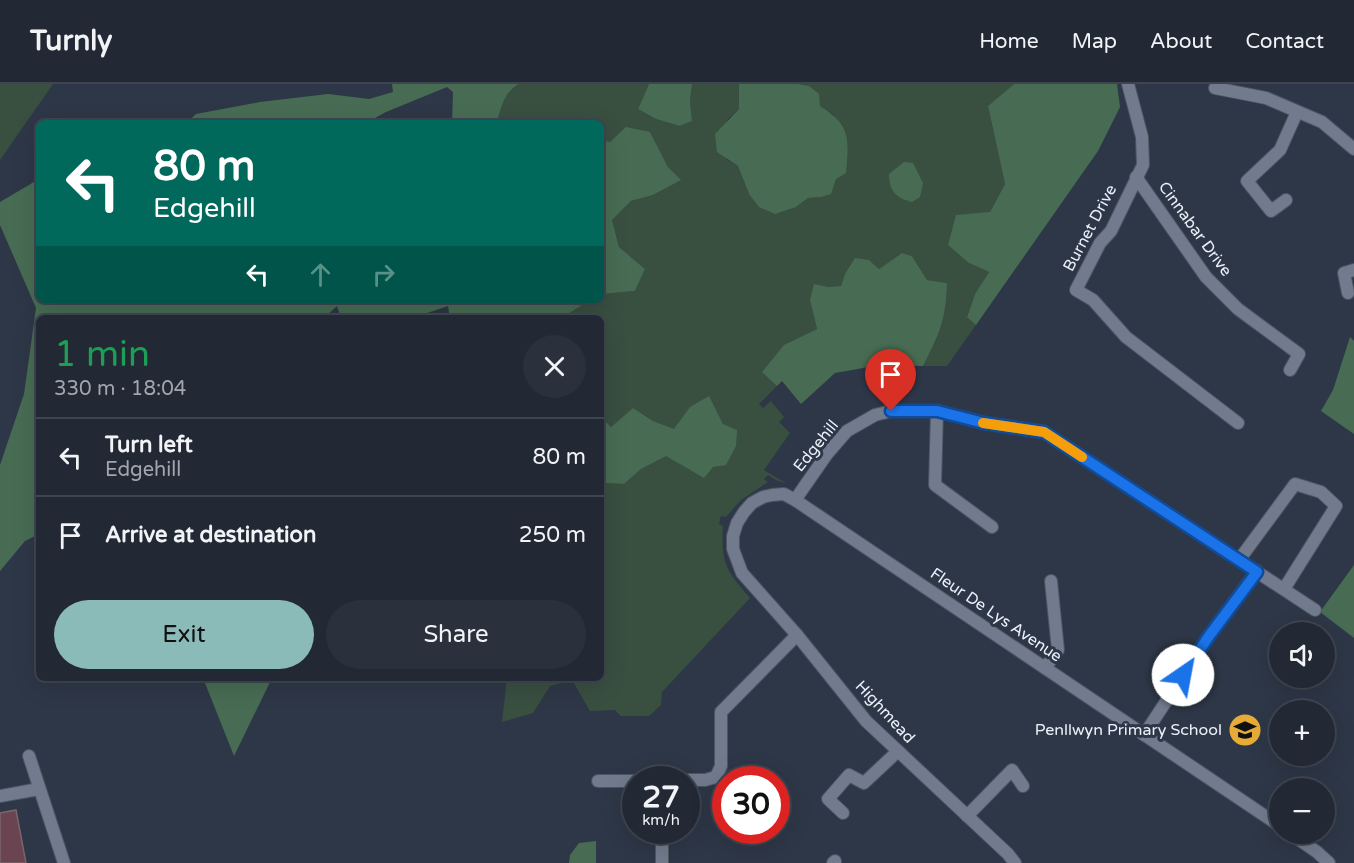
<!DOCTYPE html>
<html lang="en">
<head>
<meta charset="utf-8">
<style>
	:root { --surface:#222935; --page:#2a313d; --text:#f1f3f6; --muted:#a2a6ad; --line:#3f4550; --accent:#8bbbb9 }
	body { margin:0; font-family:"Varela Round",sans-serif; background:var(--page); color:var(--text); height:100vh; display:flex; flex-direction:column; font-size:22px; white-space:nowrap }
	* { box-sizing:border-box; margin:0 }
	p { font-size:20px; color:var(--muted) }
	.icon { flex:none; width:33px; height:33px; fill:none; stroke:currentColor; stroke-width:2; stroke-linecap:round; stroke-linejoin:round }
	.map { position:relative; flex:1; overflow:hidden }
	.side { position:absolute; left:36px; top:231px; width:568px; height:366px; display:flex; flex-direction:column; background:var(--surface); border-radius:9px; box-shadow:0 6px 24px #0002,0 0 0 2px var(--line) }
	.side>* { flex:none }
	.guide { position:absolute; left:36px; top:36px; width:568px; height:183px; border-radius:9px; box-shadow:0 6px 24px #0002,0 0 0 2px var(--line); background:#00695c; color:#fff; overflow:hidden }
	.controls { position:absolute; left:1269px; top:538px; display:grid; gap:12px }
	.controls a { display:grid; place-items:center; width:66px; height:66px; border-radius:50%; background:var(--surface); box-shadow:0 6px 24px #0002,0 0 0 2px var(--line); font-size:30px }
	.speed { position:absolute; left:622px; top:682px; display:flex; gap:12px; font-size:30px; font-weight:700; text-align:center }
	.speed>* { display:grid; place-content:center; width:78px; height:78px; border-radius:50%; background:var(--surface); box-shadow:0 6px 24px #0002,0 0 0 2px var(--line); line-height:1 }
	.speed small { font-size:15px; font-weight:400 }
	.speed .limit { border:9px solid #d22; background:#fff; color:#111 }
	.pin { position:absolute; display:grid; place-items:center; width:51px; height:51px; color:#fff; margin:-62px -26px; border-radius:50% 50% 50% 0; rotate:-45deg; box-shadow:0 0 6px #0007 }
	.pin .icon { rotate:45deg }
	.me { position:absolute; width:66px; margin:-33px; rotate:33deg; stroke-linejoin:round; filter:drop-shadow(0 0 4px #0008) }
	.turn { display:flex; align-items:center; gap:21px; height:126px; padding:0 18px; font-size:27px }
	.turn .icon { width:78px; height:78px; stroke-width:2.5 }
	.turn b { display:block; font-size:42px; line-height:51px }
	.lanes { display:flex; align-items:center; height:57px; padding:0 18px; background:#0003; justify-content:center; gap:30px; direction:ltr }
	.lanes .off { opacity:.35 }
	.round { display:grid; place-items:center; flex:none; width:63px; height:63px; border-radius:32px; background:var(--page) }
	.summary { display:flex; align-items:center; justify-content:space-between; height:102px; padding:0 18px }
	h1 { font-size:36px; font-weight:600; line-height:45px; color:#1e9e55 }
	.cta { display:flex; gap:12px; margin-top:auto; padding:12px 18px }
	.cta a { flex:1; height:69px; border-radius:36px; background:var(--accent); color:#111; font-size:24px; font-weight:600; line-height:69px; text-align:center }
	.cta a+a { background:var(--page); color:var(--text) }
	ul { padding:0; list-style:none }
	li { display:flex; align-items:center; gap:18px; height:78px; padding:0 18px; border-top:2px solid var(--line) }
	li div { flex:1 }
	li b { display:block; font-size:22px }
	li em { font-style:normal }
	header { display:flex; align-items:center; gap:36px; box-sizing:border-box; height:84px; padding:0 30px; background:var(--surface); border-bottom:2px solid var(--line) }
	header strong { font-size:28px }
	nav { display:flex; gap:33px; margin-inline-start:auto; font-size:21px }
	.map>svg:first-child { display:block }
</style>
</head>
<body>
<header>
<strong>Turnly</strong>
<nav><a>Home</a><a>Map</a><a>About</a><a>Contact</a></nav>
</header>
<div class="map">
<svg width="1354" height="779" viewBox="0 0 1354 779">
	<rect width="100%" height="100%" fill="#2e3747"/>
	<!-- green -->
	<g fill="#394f40">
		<path d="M0,0H53L0,76Z"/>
		<path d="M519,0H649L638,25L656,35L680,42L692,37L690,17L692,0H739V25L727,36L726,75L738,82L749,110L796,123L808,114L821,113L834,31L820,22L809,2L799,0H1014L988,22L1005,100L990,128L969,179L989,188L975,210L967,232L976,241L947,282H923C940,251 946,235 947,199L927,196L912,172L902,169L879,185L869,176L845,190L841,202L828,203L810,216L817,245L785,261L763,288L777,302L759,320L763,324L771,317L784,333L779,338L790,349L764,386L787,400L776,396L768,391L764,395L768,398L741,416L726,433L721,432L719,440L723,442C721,480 726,486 750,514L662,608L661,621L649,632H621L615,626L590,627L572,596L550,602L533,629L502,638L507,594H602V402L605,399L624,400L641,385L723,340L708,312L674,346L653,337L633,324L611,343L602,334V234H566L568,230L590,216H602V210L635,207L645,185L619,163L612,136L631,117L653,111L680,96L668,83L650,48L609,58L602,56V39H497C501,24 504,8 519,0Z"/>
	</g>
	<!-- forest -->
	<g fill="#476c53">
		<path d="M392,0H519C504,8 501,24 497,39H452L453,8L447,3L386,28L366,39H186L196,30L260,18L328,10L369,15L393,8Z"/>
		<path d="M649,0H692L690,17L692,37L680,42L656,35L638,25Z"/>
		<path d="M739,0H799L809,2L819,10L820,22C851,41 849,55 846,89L836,95L831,110L821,113L808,114L796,123L775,130L759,123L749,110L738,82L717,68L715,50L739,25Z"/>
		<path d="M1014,0H1117L1120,23L1098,67L976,241L967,233L975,210L989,188L969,179L948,161L956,131L990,128L1005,100L988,22Z"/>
		<path d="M626,43L650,48L668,83L681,96L653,111L631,117L612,136L619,163L645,185L635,207L602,210V56L610,58Z"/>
		<path d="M904,78L913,79L923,99L920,113L912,118C896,114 889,107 889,90Z"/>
		<path d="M39,95V216H590L568,230L566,234H450L448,222L412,234H341L337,222L324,234H39V450L25,457L0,487V381L24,310L36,224L0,141V118Z"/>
		<path d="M902,169L912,172L927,196L947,199C946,235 940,250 923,282L880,281L835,289L801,320L782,297L777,302L762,288L784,261L817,245L810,216L814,200L828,203L841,202L845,190L855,174L869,176L879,185Z"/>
		<path d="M1350,253L1354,257V350L1321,327L1333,306Z"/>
		<path d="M709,312L723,340L737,346L736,362L726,381L713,383L704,394L666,372L641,385L624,400L605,399L602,402V334L611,343L633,324L653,337L674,345L690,323Z"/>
		<path d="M1354,481V554L1320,528Z"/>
		<path d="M203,594H272L234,672Z"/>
		<path d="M596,757V779H569L570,771L579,759Z"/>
	</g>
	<!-- building -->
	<path fill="#6b4451" stroke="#7b656c" stroke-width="1.5" d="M16,726L26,779H0V729Z"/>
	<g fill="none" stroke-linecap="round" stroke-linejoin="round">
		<defs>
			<g id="minor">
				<path d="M1128,0L1142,53L1143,81L1111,147L1100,159L1076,206L1093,216L1126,253L1238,339"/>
				<path d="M1215,4L1266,14L1322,38L1354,65"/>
				<path d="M1136,93L1206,193L1238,225L1299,270L1290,286"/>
				<path d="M1286,116L1271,127L1247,97L1280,66L1297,28"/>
				<path d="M1348,209L1344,189L1354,186"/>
				<path d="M937,327L935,401L992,443"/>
				<path d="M795,416L827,370L847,347L875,331L891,327H937L984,339L1044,348L1315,526"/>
				<path d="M1239,476L1295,400L1321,408L1336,422L1284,505"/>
				<path d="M1045,584L1058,566L1051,497"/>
				<path d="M1144,651L1209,552L1257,487"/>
				<path d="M29,672L64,779"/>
				<path d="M687,696H705L716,693L721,682V628L797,551"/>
				<path d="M598,697H636"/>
				<path d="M0,712L39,705"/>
				<path d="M843,729L828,715L849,691L864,699L898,667"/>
				<path d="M967,732L1012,686L1023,702"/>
				<path d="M1291,750L1317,768L1329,779"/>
				<path d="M662,779V747"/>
				<path d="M833,779L835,777V779"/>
				<path d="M1015,779L1008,770L866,637L797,551L742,489L733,465V452L737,439L744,428L752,419L763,413L772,411L784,410L795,416L1280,742"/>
			</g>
		</defs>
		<!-- minor casing -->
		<use href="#minor" stroke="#4d5563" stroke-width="14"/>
		<!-- minor -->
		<use href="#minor" stroke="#717b8d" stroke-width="12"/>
	</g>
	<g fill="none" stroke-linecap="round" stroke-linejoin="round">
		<defs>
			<path id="route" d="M891,327H937L984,339L1044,348L1257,488L1209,552L1183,591"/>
		</defs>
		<!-- route casing -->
		<use href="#route" stroke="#114b97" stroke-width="15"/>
		<!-- route -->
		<use href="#route" stroke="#1a73e8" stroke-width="10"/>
		<!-- slow -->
		<path stroke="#f59e0b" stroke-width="10" d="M983,339L1044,348L1082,373"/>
	</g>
	<!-- icons -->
	<defs>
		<symbol id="school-disc" viewBox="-11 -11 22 22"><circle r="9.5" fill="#e7ac37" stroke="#2e3747"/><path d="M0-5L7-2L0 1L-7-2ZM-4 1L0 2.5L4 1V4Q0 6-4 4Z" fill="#111"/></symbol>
	</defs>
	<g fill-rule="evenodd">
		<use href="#school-disc" x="1226" y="627" width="38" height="38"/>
	</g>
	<g text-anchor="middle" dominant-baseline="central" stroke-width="6" stroke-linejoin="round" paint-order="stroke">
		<!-- street labels -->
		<g font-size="16" fill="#ebf1fb" stroke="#2e3747">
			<text transform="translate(1090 144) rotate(-62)">Burnet Drive</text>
			<text transform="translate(1195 145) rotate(54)">Cinnabar Drive</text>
			<text transform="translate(816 362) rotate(-51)">Edgehill</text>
			<text transform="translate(996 531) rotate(34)">Fleur De Lys Avenue</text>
			<text transform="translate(885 628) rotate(47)">Highmead</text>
		</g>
		<!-- poi labels -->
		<g font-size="16" fill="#ebf1fb" stroke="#2e3747" text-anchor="end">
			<text x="1222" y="646">Penllwyn Primary School</text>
		</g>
	</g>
</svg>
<div class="controls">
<a><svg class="icon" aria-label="sound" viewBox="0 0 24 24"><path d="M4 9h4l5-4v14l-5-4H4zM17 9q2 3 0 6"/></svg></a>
<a>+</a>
<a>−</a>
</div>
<div class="speed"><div>27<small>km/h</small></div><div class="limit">30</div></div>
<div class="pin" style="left:891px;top:327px;background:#d93025"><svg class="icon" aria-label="arrive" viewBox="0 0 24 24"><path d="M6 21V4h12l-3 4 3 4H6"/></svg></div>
<svg class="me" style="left:1183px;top:591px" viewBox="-20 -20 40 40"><circle r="19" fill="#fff"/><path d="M0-13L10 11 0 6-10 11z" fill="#1a73e8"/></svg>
<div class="guide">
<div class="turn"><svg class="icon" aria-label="left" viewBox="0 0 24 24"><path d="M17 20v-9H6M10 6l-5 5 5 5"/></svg><div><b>80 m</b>Edgehill</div></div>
<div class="lanes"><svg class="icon" aria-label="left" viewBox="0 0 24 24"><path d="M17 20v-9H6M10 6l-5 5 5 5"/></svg><svg class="icon off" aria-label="ahead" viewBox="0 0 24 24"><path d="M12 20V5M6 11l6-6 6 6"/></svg><svg class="icon off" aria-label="right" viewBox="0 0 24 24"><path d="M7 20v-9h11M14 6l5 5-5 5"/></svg></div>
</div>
<section class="side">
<div class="summary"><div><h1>1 min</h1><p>330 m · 18:04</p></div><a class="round"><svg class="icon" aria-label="close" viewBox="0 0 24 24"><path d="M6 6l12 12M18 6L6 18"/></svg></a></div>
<ul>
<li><svg class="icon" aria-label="left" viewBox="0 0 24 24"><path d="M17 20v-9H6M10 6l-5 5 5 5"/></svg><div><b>Turn left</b><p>Edgehill</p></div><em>80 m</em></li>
<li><svg class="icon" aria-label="arrive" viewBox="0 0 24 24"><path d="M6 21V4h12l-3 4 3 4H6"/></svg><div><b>Arrive at destination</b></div><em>250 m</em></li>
</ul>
<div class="cta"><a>Exit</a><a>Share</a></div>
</section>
</div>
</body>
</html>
